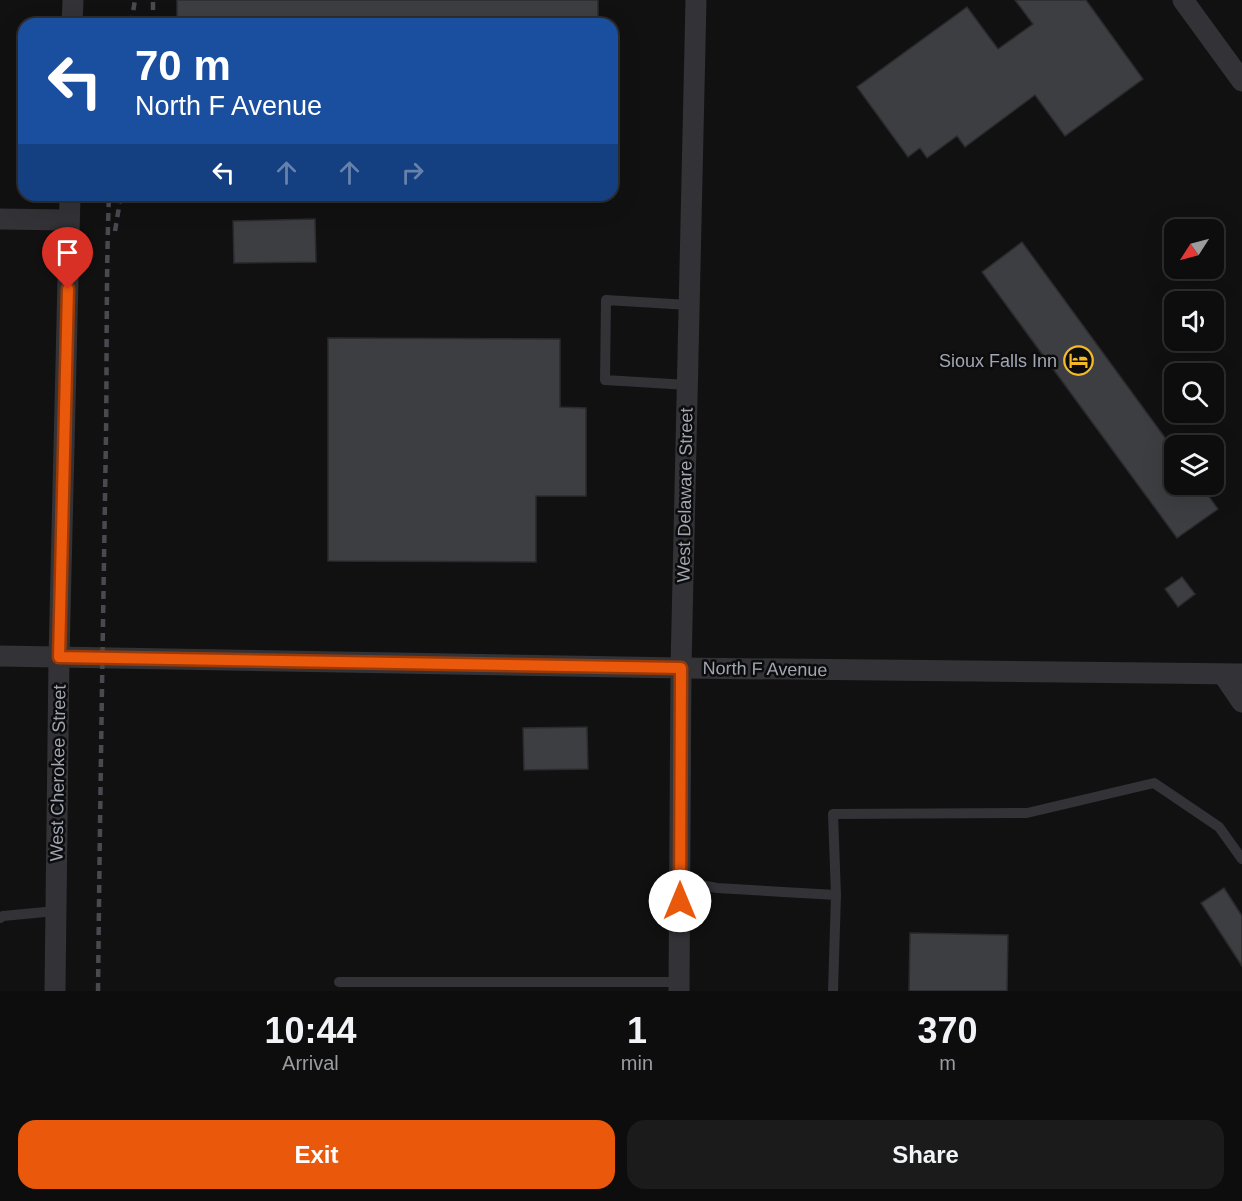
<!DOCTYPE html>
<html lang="en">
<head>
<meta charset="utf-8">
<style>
	:root { --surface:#0d0d0e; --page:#1b1b1c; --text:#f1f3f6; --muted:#9a9c9e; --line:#2d2d2e; --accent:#ea580c }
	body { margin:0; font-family:Helvetica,sans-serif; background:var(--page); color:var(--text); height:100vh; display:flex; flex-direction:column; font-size:22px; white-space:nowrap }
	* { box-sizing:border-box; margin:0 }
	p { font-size:20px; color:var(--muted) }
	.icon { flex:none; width:33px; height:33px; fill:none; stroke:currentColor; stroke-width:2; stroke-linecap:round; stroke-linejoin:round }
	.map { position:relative; height:991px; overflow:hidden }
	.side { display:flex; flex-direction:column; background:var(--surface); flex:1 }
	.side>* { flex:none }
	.banner { position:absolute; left:18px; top:18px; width:600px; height:183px; border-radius:18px; box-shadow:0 6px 24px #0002,0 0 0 2px var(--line); background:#1a4fa0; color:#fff; overflow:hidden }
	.needle { width:39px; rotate:234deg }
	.buttons { position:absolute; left:1164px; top:219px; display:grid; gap:12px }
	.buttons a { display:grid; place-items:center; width:60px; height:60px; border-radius:12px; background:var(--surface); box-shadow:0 6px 24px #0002,0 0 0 2px var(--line); font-size:30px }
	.pin { position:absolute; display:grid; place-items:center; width:51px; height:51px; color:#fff; margin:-62px -26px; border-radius:50% 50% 50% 0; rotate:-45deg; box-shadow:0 0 6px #0007 }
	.pin .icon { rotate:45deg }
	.me { position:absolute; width:66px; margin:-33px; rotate:0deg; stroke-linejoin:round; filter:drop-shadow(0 0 4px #0008) }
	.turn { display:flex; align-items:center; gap:21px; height:126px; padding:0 18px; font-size:27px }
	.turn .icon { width:78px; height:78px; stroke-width:2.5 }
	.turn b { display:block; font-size:42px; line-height:51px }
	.lanes { display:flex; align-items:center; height:57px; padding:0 18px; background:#0003; justify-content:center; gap:30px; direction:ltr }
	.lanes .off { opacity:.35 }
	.eta { display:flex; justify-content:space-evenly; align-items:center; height:102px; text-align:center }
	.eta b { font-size:36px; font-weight:600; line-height:42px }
	.primary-button { display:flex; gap:12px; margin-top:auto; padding:12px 18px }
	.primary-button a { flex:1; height:69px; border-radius:18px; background:var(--accent); color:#fff; font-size:24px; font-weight:600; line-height:69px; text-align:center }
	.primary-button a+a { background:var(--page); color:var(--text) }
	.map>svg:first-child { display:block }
</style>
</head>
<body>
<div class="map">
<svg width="1242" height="991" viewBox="0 0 1242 991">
	<rect width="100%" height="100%" fill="#111112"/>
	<!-- building -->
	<g fill="#3d3e42" stroke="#2b2b2e" stroke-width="1.5">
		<rect x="177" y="0" width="421" height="24"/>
		<path d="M1015,0H1086L1143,79L1065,136L1035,95L965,147L957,136L927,158L920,148L908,157L857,87L967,7L998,49L1033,24Z"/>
		<path d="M315,219L316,262L234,263L233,221Z"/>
		<path d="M1022,242L1174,450V484H1200L1218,509L1177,538L982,272Z"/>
		<path d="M328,338L560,339V407L586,408V496H536V562L328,561Z"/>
		<path d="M1182,577L1195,594L1178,607L1165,589Z"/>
		<path d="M587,727L588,769L524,770L523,728Z"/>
		<path d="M1224,888L1242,916V966L1201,903Z"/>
		<path d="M910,933L1008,935L1007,991H909Z"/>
	</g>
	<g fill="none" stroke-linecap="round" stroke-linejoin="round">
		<!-- service -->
		<g stroke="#323237" stroke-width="10">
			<path d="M688,385L605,380L606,300L689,305"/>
			<path d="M680,881L717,888L836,895L833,991"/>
			<path d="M836,895L833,814L1027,813L1154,783L1219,827L1242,859"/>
			<path d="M0,918L3,916L56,911"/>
			<path d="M339,982H679"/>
		</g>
		<!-- minor -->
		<g stroke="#323237" stroke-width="21">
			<path d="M1183,0L1242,81"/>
			<path d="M72,24L73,0"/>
			<path d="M0,219L69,220"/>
			<path d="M0,656L681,668L1242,674"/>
			<path d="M1223,674L1242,702"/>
			<path d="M55,991L59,657L70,195"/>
			<path d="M679,991L681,668L696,0"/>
		</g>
		<!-- rail -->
		<g stroke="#494a50" stroke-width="4.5" stroke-dasharray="8 6" stroke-linecap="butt">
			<path d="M131,24L135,0"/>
			<path d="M153,24V0"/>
			<path d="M115,231L121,195"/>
			<path d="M98,991C100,806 103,621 106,436C107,356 106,275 109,195"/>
		</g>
	</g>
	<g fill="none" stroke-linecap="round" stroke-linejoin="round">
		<defs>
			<path id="route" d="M68,289L59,657L681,668L680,901"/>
		</defs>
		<!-- route casing -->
		<use href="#route" stroke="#983908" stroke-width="15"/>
		<!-- route -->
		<use href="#route" stroke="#ea580c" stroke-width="10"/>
	</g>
	<!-- icons -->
	<defs>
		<symbol id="hotel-ring" viewBox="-11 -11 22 22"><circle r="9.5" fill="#0c0c0d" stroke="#f5b826" stroke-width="1.5"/><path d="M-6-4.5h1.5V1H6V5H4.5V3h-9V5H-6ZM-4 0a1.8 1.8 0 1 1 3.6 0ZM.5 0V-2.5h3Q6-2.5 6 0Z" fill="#f5b826"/></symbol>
	</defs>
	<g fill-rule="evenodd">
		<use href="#hotel-ring" x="1062" y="344" width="33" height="33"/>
	</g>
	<g text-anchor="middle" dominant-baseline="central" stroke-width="5" stroke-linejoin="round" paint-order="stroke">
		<!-- poi labels -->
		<g font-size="18" fill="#a1a6b3" stroke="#0c0c0d" text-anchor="end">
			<text x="1057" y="361">Sioux Falls Inn</text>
		</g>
		<!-- street labels -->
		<g font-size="18" fill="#a1a6b3" stroke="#0c0c0d">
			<text transform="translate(685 495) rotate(-89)">West Delaware Street</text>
			<text transform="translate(765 669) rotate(1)">North F Avenue</text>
			<text transform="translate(58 773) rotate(-89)">West Cherokee Street</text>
		</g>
	</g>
</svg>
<div class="buttons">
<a><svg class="needle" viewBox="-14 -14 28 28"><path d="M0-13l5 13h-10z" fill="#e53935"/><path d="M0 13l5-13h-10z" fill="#9a9c9e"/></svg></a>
<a><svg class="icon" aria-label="sound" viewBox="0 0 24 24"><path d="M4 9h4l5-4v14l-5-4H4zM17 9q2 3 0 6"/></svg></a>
<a><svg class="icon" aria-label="search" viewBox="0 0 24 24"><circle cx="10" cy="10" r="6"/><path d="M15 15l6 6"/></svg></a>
<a><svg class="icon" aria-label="layers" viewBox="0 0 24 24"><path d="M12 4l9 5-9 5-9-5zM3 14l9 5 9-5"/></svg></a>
</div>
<div class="pin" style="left:68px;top:289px;background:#d93025"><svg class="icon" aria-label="arrive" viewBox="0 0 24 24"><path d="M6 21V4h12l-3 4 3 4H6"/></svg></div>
<svg class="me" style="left:680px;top:901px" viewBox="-20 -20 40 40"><circle r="19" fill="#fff"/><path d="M0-13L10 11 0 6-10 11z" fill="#ea580c"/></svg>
<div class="banner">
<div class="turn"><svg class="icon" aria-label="left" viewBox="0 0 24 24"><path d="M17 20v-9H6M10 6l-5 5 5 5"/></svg><div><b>70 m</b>North F Avenue</div></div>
<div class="lanes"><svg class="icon" aria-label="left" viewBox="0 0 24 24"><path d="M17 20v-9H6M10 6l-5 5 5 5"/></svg><svg class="icon off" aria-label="ahead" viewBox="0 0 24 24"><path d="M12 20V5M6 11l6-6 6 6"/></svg><svg class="icon off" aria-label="ahead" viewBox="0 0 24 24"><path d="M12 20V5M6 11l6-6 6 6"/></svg><svg class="icon off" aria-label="right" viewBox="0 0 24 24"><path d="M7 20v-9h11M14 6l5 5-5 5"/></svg></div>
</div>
</div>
<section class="side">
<div class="eta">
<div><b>10:44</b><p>Arrival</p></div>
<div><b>1</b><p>min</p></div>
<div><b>370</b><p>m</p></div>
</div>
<div class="primary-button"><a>Exit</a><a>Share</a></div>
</section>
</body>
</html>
